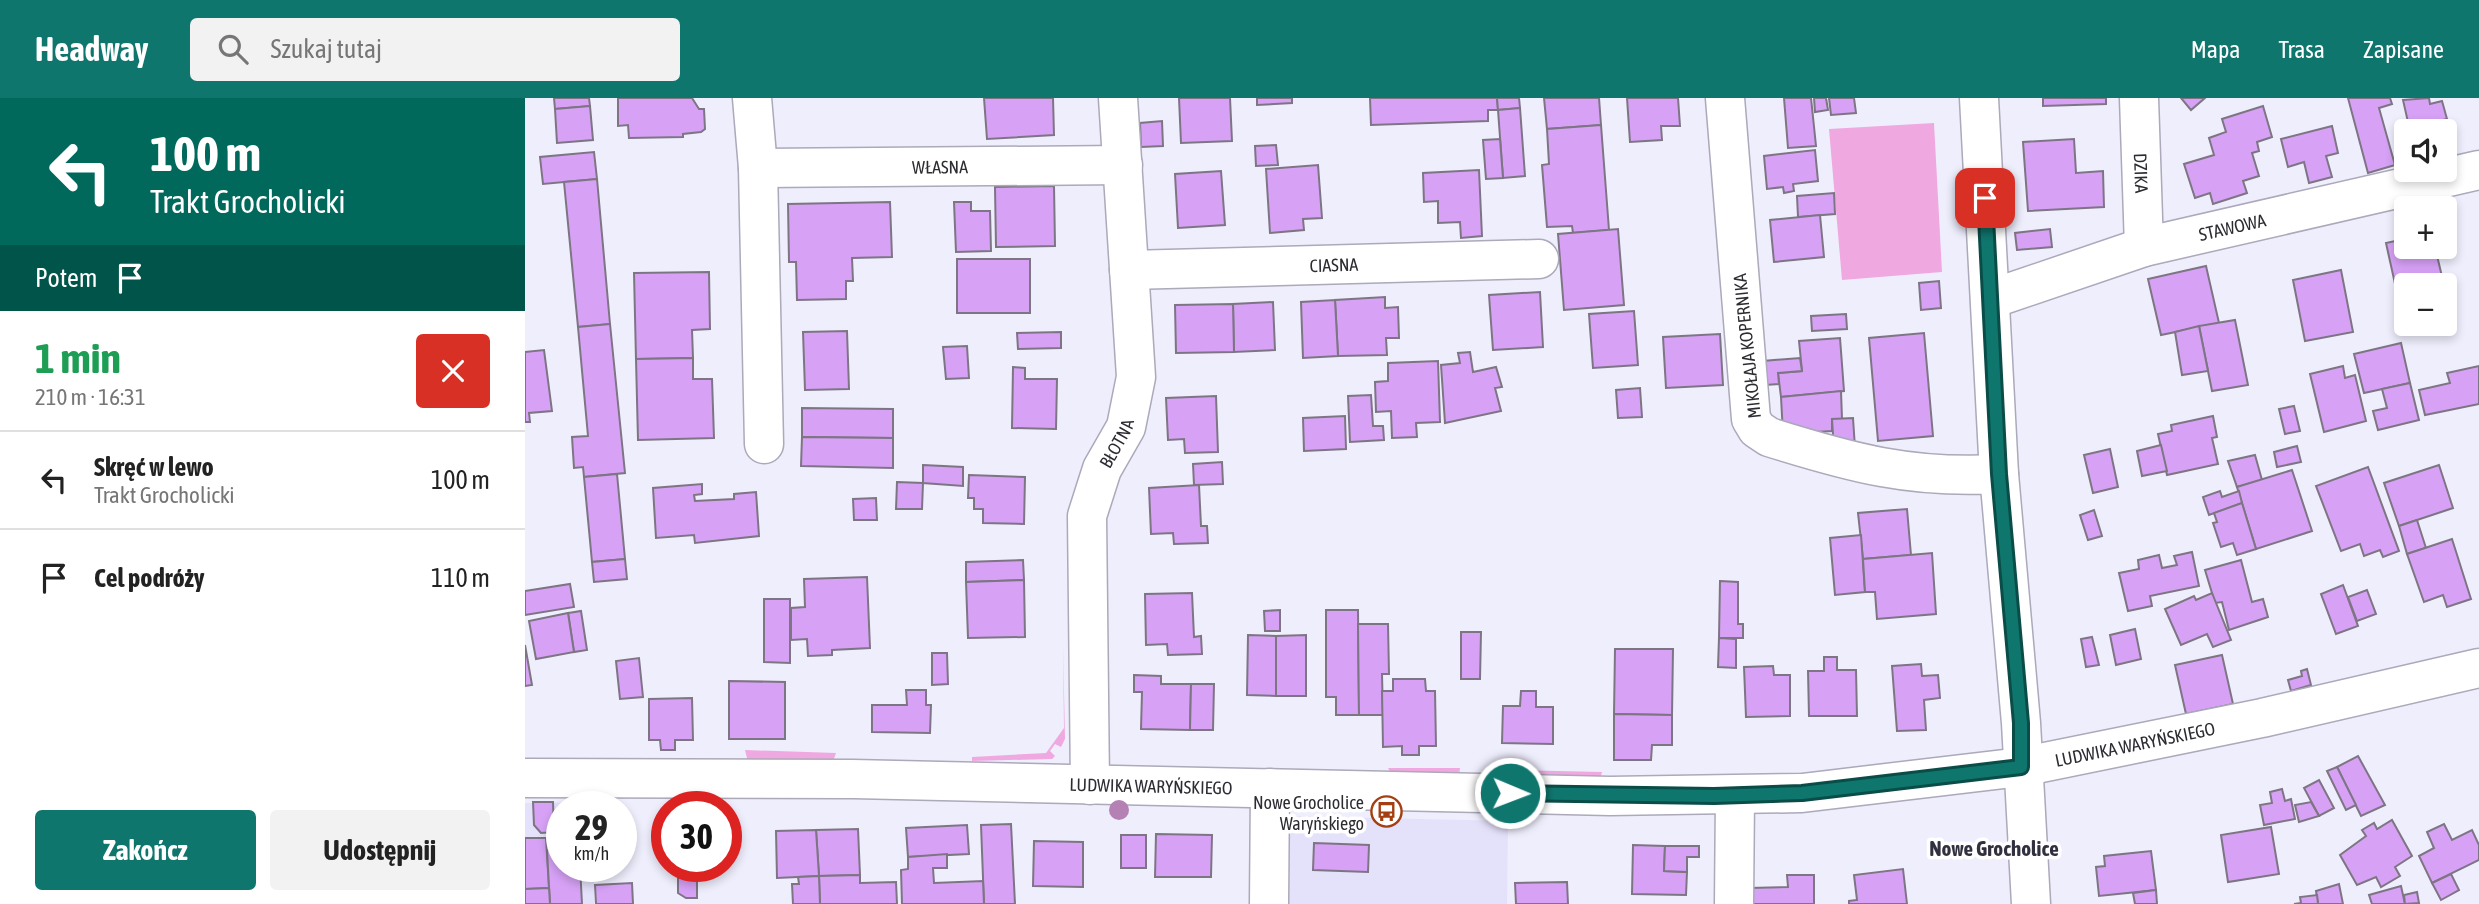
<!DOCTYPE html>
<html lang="pl">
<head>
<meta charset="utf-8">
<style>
	:root { --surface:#fff; --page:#f2f2f2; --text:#222; --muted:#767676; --line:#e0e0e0; --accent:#0f766e }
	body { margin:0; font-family:"Asap Condensed",sans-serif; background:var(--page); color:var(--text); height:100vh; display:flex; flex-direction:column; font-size:26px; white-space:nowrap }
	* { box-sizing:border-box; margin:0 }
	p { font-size:23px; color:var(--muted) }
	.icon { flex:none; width:38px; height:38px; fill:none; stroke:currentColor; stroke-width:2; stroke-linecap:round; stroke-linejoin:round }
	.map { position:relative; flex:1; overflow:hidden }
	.details { display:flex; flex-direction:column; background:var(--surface); width:525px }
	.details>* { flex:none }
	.banner { background:#00695c; color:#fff; overflow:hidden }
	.tools { position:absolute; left:1869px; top:21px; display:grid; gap:14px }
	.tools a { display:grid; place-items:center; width:63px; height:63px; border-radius:7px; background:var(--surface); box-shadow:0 4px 10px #0003; font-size:35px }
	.speed { position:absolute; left:21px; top:693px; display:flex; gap:14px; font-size:35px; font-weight:700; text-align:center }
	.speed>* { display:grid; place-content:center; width:91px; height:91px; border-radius:50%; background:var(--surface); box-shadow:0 4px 10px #0003; line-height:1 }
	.speed small { font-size:18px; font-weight:400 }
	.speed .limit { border:10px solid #d22; background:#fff; color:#111 }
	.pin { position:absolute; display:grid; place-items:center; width:60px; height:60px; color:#fff; margin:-30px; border-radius:14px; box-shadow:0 4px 10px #0006 }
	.me { position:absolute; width:77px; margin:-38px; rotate:91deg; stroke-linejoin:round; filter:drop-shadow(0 0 5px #0008) }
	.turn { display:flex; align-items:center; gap:24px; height:147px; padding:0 35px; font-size:32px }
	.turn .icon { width:91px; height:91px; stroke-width:2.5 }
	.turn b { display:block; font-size:49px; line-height:60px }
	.then { display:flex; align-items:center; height:66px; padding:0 35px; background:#0003; gap:14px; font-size:26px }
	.round { display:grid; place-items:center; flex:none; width:74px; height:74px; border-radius:7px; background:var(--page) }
	.head { display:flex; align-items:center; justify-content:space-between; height:119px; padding:0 35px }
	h1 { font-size:42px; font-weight:700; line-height:52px; color:#1e9e55 }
	.button { display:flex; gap:14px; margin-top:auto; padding:14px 35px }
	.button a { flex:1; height:80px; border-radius:7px; background:var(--accent); color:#fff; font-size:28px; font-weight:700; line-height:80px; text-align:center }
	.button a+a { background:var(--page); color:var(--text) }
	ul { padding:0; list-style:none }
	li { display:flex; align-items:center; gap:21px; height:98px; padding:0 35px; border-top:2px solid var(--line) }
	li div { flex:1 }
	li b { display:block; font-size:26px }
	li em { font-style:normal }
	header { display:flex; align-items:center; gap:42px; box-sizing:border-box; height:98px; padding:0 35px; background:var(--accent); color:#fff }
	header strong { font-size:33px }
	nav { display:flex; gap:38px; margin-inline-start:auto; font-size:24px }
	.search { width:490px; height:63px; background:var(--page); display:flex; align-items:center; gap:18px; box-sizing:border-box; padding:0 24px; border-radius:7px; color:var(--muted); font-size:26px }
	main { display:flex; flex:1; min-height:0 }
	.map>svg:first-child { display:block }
</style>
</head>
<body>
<header>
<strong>Headway</strong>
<div class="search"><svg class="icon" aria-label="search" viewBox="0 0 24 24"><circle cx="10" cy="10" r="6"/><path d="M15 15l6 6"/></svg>Szukaj tutaj</div>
<nav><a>Mapa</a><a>Trasa</a><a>Zapisane</a></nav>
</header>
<main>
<section class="details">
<div class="banner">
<div class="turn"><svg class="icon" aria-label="left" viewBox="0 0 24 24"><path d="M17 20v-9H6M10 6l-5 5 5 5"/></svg><div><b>100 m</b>Trakt Grocholicki</div></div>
<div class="then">Potem<svg class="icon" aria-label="arrive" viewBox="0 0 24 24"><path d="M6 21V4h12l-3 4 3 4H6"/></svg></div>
</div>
<div class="head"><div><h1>1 min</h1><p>210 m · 16:31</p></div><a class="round" style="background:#d93025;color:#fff"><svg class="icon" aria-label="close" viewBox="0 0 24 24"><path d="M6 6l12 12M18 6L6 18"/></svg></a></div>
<ul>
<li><svg class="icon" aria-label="left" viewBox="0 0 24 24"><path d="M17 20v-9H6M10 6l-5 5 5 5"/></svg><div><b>Skręć w lewo</b><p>Trakt Grocholicki</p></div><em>100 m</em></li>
<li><svg class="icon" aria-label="arrive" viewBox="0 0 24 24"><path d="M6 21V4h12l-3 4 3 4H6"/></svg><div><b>Cel podróży</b></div><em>110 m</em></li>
</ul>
<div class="button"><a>Zakończ</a><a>Udostępnij</a></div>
</section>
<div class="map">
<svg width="1954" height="806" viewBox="0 0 1954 806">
	<rect width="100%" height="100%" fill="#efeefd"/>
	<!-- built -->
	<g fill="#e4e1fb">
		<path d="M68,704V709H37V768H69V806H0V705Z"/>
		<path d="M765,718L983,723L982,806H763Z"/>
	</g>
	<!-- green -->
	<g fill="#efa9e0">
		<path d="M1409,25L1417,174L1317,182L1304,31Z"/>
		<path d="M538,548L540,641L536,649L530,646L525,653L530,658L527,661L447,663V659L521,655L539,630Z"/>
		<path d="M220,652L311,655L307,666L223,664Z"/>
		<path d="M863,670H935L934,678L867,677Z"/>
		<path d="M983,672L1077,674L1075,681L982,679Z"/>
	</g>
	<!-- building -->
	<g fill="#d7a2f6" stroke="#7e7584" stroke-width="2">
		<path d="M29,0H64L65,8L30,11Z"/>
		<path d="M93,0H167L174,11H179L180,31L176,34L158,36V39L104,40L103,27L93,28Z"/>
		<path d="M459,0H528L529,37L462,41Z"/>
		<path d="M654,0H705L707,43L656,45Z"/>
		<path d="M732,0H767V5L732,7Z"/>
		<path d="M845,0H972L973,12H963V23L846,27Z"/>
		<path d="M972,0H994L995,10L973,12Z"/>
		<path d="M1019,0H1074L1076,27L1022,31Z"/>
		<path d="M1102,0H1153L1155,28H1136L1137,42L1105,44Z"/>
		<path d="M1259,0H1286L1291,48L1263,50Z"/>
		<path d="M1289,0H1301L1303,12L1290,14Z"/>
		<path d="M1304,0H1329L1331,15L1306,17Z"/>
		<path d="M1518,0H1581V6L1518,8Z"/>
		<path d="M1656,0H1680L1666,12Z"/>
		<path d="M1823,0H1865L1867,6L1854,10L1870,67L1843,75Z"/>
		<path d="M1904,0L1905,6L1917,3L1922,21L1909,24L1911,33H1885L1878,2Z"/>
		<path d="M65,8L68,42L32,45L30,11Z"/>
		<path d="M1738,8L1747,39L1732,44L1734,53L1727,55L1734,78L1718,83L1722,95L1688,106L1685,95L1670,100L1659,66L1689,57L1684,40L1701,34L1697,21Z"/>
		<path d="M995,10L1000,78L978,80L973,12Z"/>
		<path d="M637,23L638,48L616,49L615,25Z"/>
		<path d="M1076,27L1084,132L1048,135L1047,128L1022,129L1017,67L1024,66L1022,31Z"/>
		<path d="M1807,28L1813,55L1801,58L1807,79L1784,85L1779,64L1763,69L1756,41Z"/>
		<path d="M975,41L978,80L961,81L958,42Z"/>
		<path d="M1549,41L1551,75L1578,73L1579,109L1503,113L1498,44Z"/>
		<path d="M751,47L753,67L731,68L730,48Z"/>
		<path d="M1290,52L1293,83L1268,86L1269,93L1259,95L1258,89L1242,91L1239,58Z"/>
		<path d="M69,54L72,81L18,86L15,59Z"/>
		<path d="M793,67L797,120L778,121L779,132L745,135L741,71Z"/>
		<path d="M954,72L957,138L936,140L935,124L913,125V103L899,104L898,75Z"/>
		<path d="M696,73L700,127L653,130L650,76Z"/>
		<path d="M72,81L85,226L53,229L39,84Z"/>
		<path d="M529,88L530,148L471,149L470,89Z"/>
		<path d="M1309,95L1310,116L1273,119L1272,98Z"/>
		<path d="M365,104L367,159L327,160L328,183H321V201L272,202L271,164H264L263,106Z"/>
		<path d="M429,104H446V113H465L466,153L431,154Z"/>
		<path d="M1295,117L1299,159L1249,164L1245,122Z"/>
		<path d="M1881,124V149H1910L1919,187H1881V203L1874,204L1861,145L1875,142L1872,126Z"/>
		<path d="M1093,131L1099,207L1039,212L1033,136Z"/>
		<path d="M1525,131L1527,149L1492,152L1490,135Z"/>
		<rect x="432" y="161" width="73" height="54"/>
		<path d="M1681,168L1694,225L1636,237L1623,181Z"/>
		<path d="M1816,172L1828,234L1780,243L1768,182Z"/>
		<path d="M184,174L185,231L167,232L168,260L111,261L109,175Z"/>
		<path d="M1414,183L1416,210L1396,212L1394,185Z"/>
		<path d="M1015,194L1018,249L968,252L964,197Z"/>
		<path d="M860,199V210L873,209L874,240H861L862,257L813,258L810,202Z"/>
		<path d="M810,202L813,258L778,260L776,204Z"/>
		<path d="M748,204L750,252L709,254L708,206Z"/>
		<path d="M708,206L709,254L651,255L650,207Z"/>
		<path d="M1109,213L1113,267L1068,270L1064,216Z"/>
		<path d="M1321,216L1322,231L1287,233L1286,218Z"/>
		<path d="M1710,222L1723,287L1687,293L1674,228Z"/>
		<path d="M85,226L100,375L59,379L58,369L49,370L47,339L63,338L53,229Z"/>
		<path d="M1674,228L1683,273L1657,277L1650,234Z"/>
		<path d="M322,233L324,291L280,292L278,234Z"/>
		<path d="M536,234V250L493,251L492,235Z"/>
		<path d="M1399,235L1408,338L1353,343L1344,240Z"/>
		<path d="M1195,236L1198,287L1141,290L1138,239Z"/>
		<path d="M1315,240L1319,293L1256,299L1253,275L1277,273L1274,243Z"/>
		<path d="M1876,245L1885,285L1839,295L1829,256Z"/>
		<path d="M442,248L444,280L421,281L418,249Z"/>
		<path d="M19,252L27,313L4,315L5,324H0V254Z"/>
		<path d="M945,254L948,274L971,269L977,289L970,290L976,313L920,325L916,267L935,265L933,255Z"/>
		<path d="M168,260V281H187L189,340L113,342L111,261Z"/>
		<path d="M1275,260L1277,273L1253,275L1254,286L1240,287L1238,263Z"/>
		<path d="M913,263L915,324L891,325L892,339L867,340L866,313L851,314L850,284L863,283V265Z"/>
		<path d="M1818,268L1820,280L1830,277L1841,323L1799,334L1785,276Z"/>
		<path d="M1954,268V306L1900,317L1894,292L1925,285L1922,275Z"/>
		<path d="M488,269L500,270V281H532L531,331L487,330Z"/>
		<path d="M1885,285L1894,322L1853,332L1848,313L1862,310L1857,291Z"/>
		<path d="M1115,290L1117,319L1093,320L1091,292Z"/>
		<path d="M1316,293L1317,321H1307V333L1258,336L1256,299Z"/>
		<path d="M846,297L848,328H858L859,342L825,344L823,298Z"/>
		<path d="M691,298L693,354L660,355L659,341L643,342L641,300Z"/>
		<path d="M1769,308L1775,333L1760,336L1754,311Z"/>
		<path d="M277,310L368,311V340L277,339Z"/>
		<path d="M820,318L821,351L779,353L778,320Z"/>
		<path d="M1688,318L1692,339L1687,340L1693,366L1642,377L1633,336L1647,333L1646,327Z"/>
		<path d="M1328,320L1330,350L1309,352L1307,321Z"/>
		<path d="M277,339L368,340V370L276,368Z"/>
		<path d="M1636,347L1642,373L1617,378L1612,353Z"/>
		<path d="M1772,348L1776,364L1752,369L1749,354Z"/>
		<path d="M1585,351L1593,389L1568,395L1559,357Z"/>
		<path d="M1730,357L1737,382L1712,389L1703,363Z"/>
		<path d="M697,364L698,386L669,387L668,366Z"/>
		<path d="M398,367L438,369V388L398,385Z"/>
		<path d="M1914,367L1928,410L1874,428L1859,385Z"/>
		<path d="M1843,369L1874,453L1858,459L1855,452L1839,458L1835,446L1816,453L1791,388Z"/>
		<path d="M1767,372L1787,433L1731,451L1712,389Z"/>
		<path d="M92,376L100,461L67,464L59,379Z"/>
		<path d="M444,377L500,379L499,426L458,425V411H449V400H443Z"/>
		<path d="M372,384L398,385L397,411H371Z"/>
		<path d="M177,386V396L169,397L170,403L209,401V396L231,394L234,438L170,445L169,437L131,440L128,390Z"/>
		<path d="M674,387L676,428H682L683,445L649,446L648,435L626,436L624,390Z"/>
		<path d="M1695,393L1697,399L1714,393L1717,405L1684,417L1678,399Z"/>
		<path d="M351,400L352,422H329L328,401Z"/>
		<path d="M1717,405L1731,451L1712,457L1708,445L1696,449L1688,425L1692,424L1689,415Z"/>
		<path d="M1382,411L1386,457L1338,461L1333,415Z"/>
		<path d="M1569,412L1577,438L1563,442L1555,417Z"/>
		<path d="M1892,422L1901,450L1882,456L1874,428Z"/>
		<path d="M1336,437L1340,494L1310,497L1305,440Z"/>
		<path d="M1927,441L1946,501L1922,509L1918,497L1899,504L1882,456Z"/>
		<path d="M1667,454L1674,488L1625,498L1627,508L1603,513L1594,475L1614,471L1613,462L1634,457L1637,470L1652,467L1649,458Z"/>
		<path d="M1407,455L1411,516L1352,521L1350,494H1340L1338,461Z"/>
		<path d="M100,461L102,481L69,484L67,464Z"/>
		<path d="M498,462L499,482L441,484V464Z"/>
		<path d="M1716,462L1727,504L1738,501L1743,519L1704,532L1697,504L1690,505L1680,472Z"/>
		<path d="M342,479L345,550L307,552V557L283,558L282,541L266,542V510L280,509L279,481Z"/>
		<path d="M499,482L500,539L443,540L441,484Z"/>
		<path d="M1195,483L1213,484V526H1218V540H1194Z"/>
		<path d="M45,486L49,509L0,517V493Z"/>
		<path d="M1818,487L1833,528L1811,536L1796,496Z"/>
		<path d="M1842,492L1851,516L1832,523L1823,499Z"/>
		<path d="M667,495L669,539L676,538L677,556L643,557L642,546L621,547L620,496Z"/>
		<path d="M1687,495L1706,542L1688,549L1682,536L1656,547L1640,511L1669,498L1671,502Z"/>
		<path d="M239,501H265V565L239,564Z"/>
		<path d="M755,512V533H740L739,513Z"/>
		<path d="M801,512H833L834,617H811V599H801Z"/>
		<path d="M56,513L62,552L49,554L43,515Z"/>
		<path d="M43,515L49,554L11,561L4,523Z"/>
		<path d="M833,526H863L864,576H857L858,617H834Z"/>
		<path d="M1610,531L1616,561L1591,567L1585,537Z"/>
		<path d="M936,534H956L955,581H936Z"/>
		<path d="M723,537L751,538V598L722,597Z"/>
		<path d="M781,537V598H751V538Z"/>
		<path d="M1567,539L1574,567L1561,569L1556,541Z"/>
		<path d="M1194,540L1211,541V570L1193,569Z"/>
		<path d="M0,547L7,587L0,588Z"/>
		<path d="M1090,551H1148L1147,617L1089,616Z"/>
		<path d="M407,555H422L423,586L407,587Z"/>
		<path d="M1697,557L1708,606L1661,616L1650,567Z"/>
		<path d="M1299,559H1312V572H1331L1332,618H1284L1283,573H1299Z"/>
		<path d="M114,560L118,599L95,601L91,563Z"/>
		<path d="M1396,566L1397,578L1413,577L1415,600L1399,602L1401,632L1372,633L1367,568Z"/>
		<path d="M1248,568L1249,577H1265V618L1221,619L1219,569Z"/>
		<path d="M1782,571L1786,587L1766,593L1763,582L1777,578L1776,573Z"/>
		<path d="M609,577L636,578V586H666L665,632L616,631L617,594H609Z"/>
		<path d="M868,581H900L901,593H910L911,648H894V657H877V648L858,649L857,593H868Z"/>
		<path d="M204,583L260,584V641H204Z"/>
		<path d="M666,586H689L688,632H665Z"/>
		<path d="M381,592H401V607H406L405,635L347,634V607H382Z"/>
		<path d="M996,593H1011V609H1028V646L977,645L978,608H995Z"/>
		<path d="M167,600L168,642H150V652H136L135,642H124V601Z"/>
		<path d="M1089,616L1147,617V647H1127L1126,662H1089Z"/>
		<path d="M1833,658L1860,707L1836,718L1812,669Z"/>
		<path d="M1812,669L1831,707L1821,712L1802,673Z"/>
		<path d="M1794,682L1809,710L1794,718L1779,690Z"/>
		<path d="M1757,691L1760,703L1766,701L1770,721L1739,727L1735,707L1747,705L1745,694Z"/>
		<path d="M8,704H28L29,734L16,735L9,727Z"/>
		<path d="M1786,704L1794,718L1774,724L1770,707Z"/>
		<path d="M1867,722L1887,758L1870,769L1875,778L1856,789L1851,779L1832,787L1815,757L1841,738L1837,732L1849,725L1852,731Z"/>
		<path d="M486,726L490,806H459L456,727Z"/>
		<path d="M1919,726L1927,742L1947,732L1954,747V762L1907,785L1894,758L1909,750L1902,734Z"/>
		<path d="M442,727L444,756L383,759L381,730Z"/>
		<path d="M1746,729L1754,776L1703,784L1696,737Z"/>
		<path d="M333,731L335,777L294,778L291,732Z"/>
		<path d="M291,732L294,778L252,780L251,733Z"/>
		<path d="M631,736L687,737L686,779H630Z"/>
		<rect x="596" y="737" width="25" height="33"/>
		<path d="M0,740H21L24,790L0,791Z"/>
		<path d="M509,743L558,744V789L508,788Z"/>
		<path d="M789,745L844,747L843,774L788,772Z"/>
		<path d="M1108,747L1140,748L1139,773L1162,774L1161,797L1107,796Z"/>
		<path d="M1140,748H1174V759H1162V774L1139,773Z"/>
		<path d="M22,752H37V768H55L57,806H25Z"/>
		<path d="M1626,753L1631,792L1574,798L1571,769L1580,768L1579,758Z"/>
		<path d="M422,756V770H408L409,785L458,783L459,806H377L376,772L383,771V759Z"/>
		<path d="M153,769H172V800H161L153,795Z"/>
		<path d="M1378,771L1382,806H1324V803L1332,802L1329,777Z"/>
		<path d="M1926,776L1934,792L1916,802L1907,785Z"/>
		<path d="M335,777V785L371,784L372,806H295L294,778Z"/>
		<path d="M1262,777H1289V806H1224V790L1263,789Z"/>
		<path d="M294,778L295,806H268L267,786H274L273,779Z"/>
		<path d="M1042,784L1043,806H991L990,785Z"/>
		<path d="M107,785L108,806H71L70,787Z"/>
		<path d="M1814,786L1818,806H1793L1791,793Z"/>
		<path d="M1876,788L1880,806H1847L1844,797Z"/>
		<path d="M24,790L25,806H0V791Z"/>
		<path d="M1631,792L1632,806H1610L1608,795Z"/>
		<path d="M1892,794L1894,805L1880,806L1879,797Z"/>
		<path d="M1792,797L1793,806H1769L1776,805L1775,799Z"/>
	</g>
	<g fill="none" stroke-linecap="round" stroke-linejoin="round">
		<defs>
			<g id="minor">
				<path d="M227,0L233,70L239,346"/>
				<path d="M1200,0L1226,321L1232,331L1244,339C1327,365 1386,381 1474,376"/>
				<path d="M1454,0L1474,376L1496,625L1506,806"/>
				<path id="s1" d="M1614,0L1619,149"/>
				<path id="s2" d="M233,70L598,67"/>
				<path id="s3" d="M604,172L1014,161"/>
				<path id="s4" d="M1466,201L1619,149L1954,72"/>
				<path id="s5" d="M0,680L328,681L1085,698L1277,695L1496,669L1737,620L1954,570"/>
				<path id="s6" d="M565,687L562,418L577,371L601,329L611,279L593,0"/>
				<path d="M744,806L745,690"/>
				<path d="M1209,806L1210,698"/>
			</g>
		</defs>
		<!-- minor casing -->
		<use href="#minor" stroke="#aba9ba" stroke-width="41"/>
		<!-- minor -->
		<use href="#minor" stroke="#fff" stroke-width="38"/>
	</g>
	<!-- trees -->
	<circle fill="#b580b3" cx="594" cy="712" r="10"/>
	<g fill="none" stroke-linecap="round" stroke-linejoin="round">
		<defs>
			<path id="route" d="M985,695L1189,698L1277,695L1496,669V625L1474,376L1460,100"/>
		</defs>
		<!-- route casing -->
		<use href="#route" stroke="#0a4d48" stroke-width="18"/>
		<!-- route -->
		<use href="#route" stroke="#0f766e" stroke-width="12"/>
	</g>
	<!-- icons -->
	<defs>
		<symbol id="bus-ring" viewBox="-11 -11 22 22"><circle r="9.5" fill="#fff" stroke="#a43f12" stroke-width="1.5"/><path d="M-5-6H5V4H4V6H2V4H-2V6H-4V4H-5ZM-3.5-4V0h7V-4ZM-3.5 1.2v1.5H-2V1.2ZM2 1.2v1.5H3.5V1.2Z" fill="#a43f12"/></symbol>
	</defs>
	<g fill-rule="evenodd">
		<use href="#bus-ring" x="844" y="696" width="35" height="35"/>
	</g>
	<g text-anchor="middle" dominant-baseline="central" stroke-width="7" stroke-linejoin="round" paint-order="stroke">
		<!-- street labels -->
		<g font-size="18" fill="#2d2c33" stroke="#fff">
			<text stroke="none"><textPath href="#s2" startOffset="182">WŁASNA</textPath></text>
			<text stroke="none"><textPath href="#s1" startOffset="75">DZIKA</textPath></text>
			<text stroke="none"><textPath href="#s4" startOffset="252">STAWOWA</textPath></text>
			<text stroke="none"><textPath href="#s3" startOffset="205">CIASNA</textPath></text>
			<text transform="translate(1222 248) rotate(-96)">MIKOŁAJA KOPERNIKA</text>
			<text stroke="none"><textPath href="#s6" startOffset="348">BŁOTNA</textPath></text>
			<text stroke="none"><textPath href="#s5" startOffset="1614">LUDWIKA WARYŃSKIEGO</textPath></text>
			<text stroke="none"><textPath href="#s5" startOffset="626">LUDWIKA WARYŃSKIEGO</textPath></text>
		</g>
		<!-- poi labels -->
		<g font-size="18" fill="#2d2c33" stroke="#fff" text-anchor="end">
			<text x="839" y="704">Nowe Grocholice<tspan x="839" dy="21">Waryńskiego</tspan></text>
		</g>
		<!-- quarter labels -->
		<g font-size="21" font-weight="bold" fill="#31303e" stroke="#fff">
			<text x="1469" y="750">Nowe Grocholice</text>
		</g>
	</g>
</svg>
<div class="tools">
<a><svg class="icon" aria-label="sound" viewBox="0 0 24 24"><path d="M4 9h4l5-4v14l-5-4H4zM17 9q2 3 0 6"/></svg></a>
<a>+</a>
<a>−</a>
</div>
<div class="speed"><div>29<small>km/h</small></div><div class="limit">30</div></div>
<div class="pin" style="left:1460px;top:100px;background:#d93025"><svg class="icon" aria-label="arrive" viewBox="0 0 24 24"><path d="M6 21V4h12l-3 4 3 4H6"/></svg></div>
<svg class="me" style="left:985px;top:695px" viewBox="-20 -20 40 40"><circle r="17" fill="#0f766e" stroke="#fff" stroke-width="3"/><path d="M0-11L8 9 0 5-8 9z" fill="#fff"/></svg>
</div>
</main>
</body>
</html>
